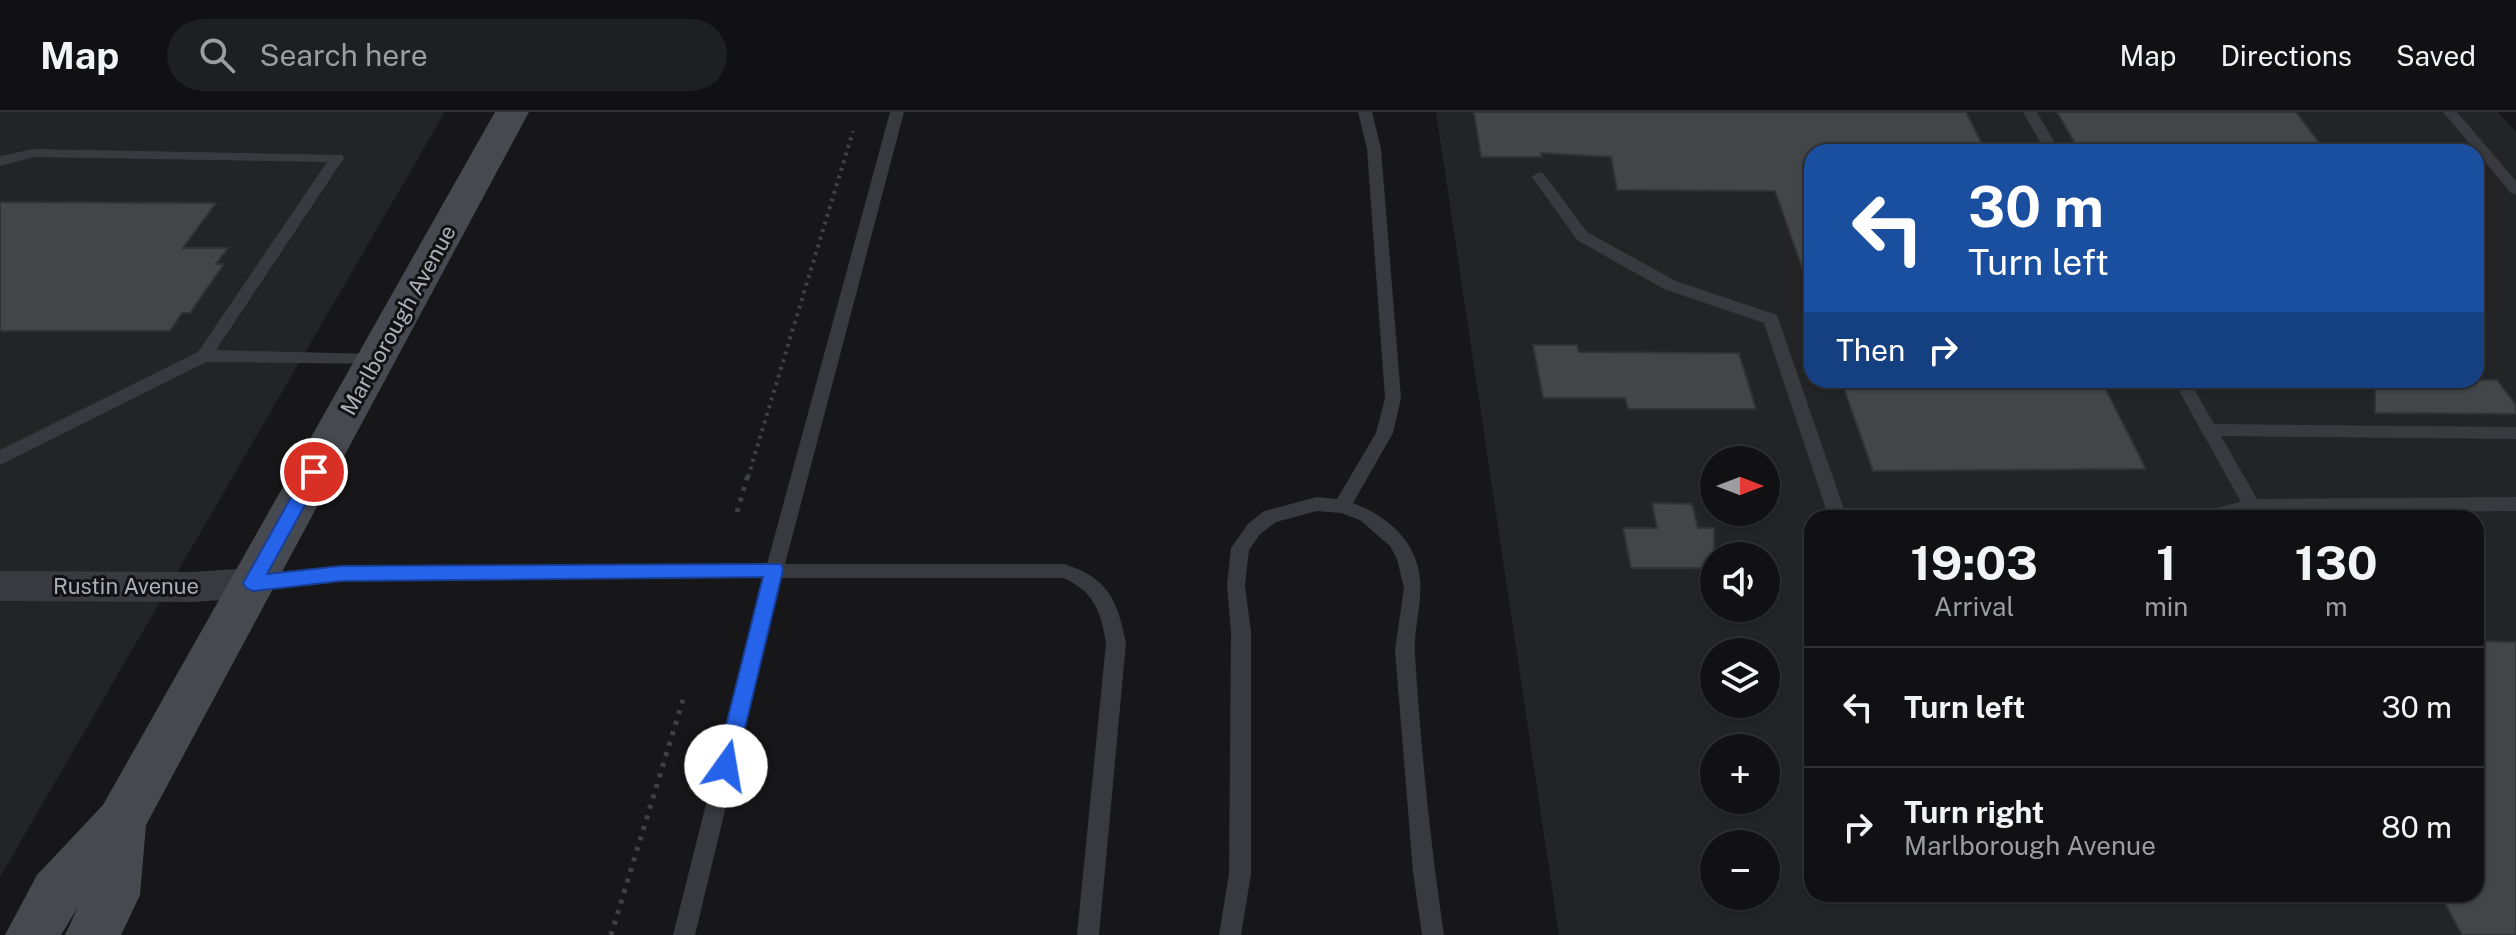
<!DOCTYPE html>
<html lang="en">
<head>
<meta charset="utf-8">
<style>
	:root { --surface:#111113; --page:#1e1f21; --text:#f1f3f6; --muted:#9c9da0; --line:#303133 }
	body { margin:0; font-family:"Public Sans",sans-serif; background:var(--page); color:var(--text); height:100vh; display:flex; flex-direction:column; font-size:30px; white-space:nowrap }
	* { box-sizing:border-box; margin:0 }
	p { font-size:26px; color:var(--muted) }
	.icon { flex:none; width:44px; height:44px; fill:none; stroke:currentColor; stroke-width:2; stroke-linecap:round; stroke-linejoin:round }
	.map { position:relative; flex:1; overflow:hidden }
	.drawer { position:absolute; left:1804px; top:398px; width:680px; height:392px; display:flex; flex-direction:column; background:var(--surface); border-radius:24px; box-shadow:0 2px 6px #0004,0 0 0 2px var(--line) }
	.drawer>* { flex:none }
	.guide { position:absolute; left:1804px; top:32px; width:680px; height:244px; border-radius:24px; box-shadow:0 2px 6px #0004,0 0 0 2px var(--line); background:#1a4fa0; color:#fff; overflow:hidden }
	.needle { width:52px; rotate:90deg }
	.fabs { position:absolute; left:1700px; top:334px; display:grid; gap:16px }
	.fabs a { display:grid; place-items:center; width:80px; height:80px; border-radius:50%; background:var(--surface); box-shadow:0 2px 6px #0004,0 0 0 2px var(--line); font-size:40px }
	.pin { position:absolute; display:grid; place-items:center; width:68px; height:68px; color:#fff; margin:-34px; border:4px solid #fff; border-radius:50%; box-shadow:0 2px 8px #0007 }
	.me { position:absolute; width:88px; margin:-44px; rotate:13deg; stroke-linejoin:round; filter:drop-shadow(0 0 6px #0008) }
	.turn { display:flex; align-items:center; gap:28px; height:168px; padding:0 32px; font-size:36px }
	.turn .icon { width:104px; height:104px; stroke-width:2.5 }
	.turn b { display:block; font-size:56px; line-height:68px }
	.then { display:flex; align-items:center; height:76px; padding:0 32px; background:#0003; gap:16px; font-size:30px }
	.eta { display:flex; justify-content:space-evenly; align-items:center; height:136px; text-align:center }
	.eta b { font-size:48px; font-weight:700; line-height:56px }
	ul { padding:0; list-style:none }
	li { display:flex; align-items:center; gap:24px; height:120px; padding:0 32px; border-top:2px solid var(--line) }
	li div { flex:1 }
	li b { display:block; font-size:30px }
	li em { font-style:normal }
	header { display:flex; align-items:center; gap:48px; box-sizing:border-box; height:112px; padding:0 40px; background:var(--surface); border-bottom:2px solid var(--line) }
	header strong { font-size:38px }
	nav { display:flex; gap:44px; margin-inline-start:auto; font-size:28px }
	.search { width:560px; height:72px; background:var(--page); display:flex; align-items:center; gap:20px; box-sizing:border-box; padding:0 28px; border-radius:44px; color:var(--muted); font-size:30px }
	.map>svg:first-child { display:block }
</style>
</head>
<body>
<header>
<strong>Map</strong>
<div class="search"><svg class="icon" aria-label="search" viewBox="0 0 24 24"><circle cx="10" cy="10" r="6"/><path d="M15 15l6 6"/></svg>Search here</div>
<nav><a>Map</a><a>Directions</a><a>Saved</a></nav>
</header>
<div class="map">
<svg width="2516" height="823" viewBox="0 0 2516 823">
	<rect width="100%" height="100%" fill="#171719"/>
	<!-- built -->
	<g fill="#232426" fill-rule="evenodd">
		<path d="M0,0H445L0,765Z"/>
		<path d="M1436,0H2498L2516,20V823H1559ZM1812,40H2476V268H1812ZM1714,348H1766V400H1714ZM1812,406H2476V782H1812ZM1714,444H1766V496H1714ZM1714,540H1766V592H1714ZM1714,636H1766V688H1714ZM1714,732H1766V784H1714Z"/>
	</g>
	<!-- building -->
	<g fill="#434649" stroke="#313235" stroke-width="2">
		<path d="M1474,0H1966L1986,40H1812V169L1807,170L1775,79L1617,78L1611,45L1541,41L1542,45H1481Z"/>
		<path d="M2057,0H2296L2326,40H2080Z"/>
		<path d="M0,90L216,91L183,136H228L216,152H224L190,201H182L170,219H0Z"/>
		<path d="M1533,233H1577L1579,240L1739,241L1756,297H1628L1625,286H1543Z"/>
		<path d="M1841,268H2101L2146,357L1873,359Z"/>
		<path d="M2375,268H2497L2516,293V302L2375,301Z"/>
		<path d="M1652,391L1692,392L1698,416H1714V456H1631L1623,416H1657Z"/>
		<path d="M2476,529L2516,530V823H2462L2440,782H2476Z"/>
	</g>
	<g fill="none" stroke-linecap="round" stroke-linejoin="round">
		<!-- path-far1 -->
		<path stroke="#3e4146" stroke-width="4" stroke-dasharray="3 5" stroke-linecap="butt" d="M748,365L853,19"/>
		<!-- path -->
		<g stroke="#3e4146" stroke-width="5" stroke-dasharray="4 7" stroke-linecap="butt">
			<path d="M737,400L748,363"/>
			<path d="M611,823L685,581"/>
		</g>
		<!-- lane -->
		<g fill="#383a3f" fill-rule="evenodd">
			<path d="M890,0H904L785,452H1064C1108,466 1117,487 1126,531L1099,823H1077L1106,531C1101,500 1094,479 1063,466H781L695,823H673L763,466L341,468L254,479L247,476L245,471L247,466L254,463L341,454L767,452Z"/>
			<path d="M1358,0H1372L1381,37L1401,286L1393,321L1353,391C1378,400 1405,419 1415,446C1428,479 1413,509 1415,543C1421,636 1430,730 1444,823H1422L1413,760L1395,538L1404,476L1397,447L1390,434L1360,408L1341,401L1317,399L1276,410L1260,422L1249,438L1245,473L1251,520V762L1241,823H1219L1229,762L1231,520L1227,473L1231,436L1248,412L1264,399L1317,385L1337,387L1376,321L1385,286L1367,37Z"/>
			<path d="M2023,0H2037L2060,40H2046Z"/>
			<path d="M2443,0H2457L2516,69V83L2511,81Z"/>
			<path d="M34,37L342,43L344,46L216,238L376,242L382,244L384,248L382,252L206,250L0,353V338L198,240L327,50L34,45L0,54V44Z"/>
			<path d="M1539,60L1544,62L1587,120L1676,169L1777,203L1847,406H1829L1764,211L1664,177L1577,128L1532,65Z"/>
			<path d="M2173,268H2189L2214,312L2516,315V327L2221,324L2257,387L2516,385V399L2252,401L2231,406H2192L2195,401L2241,390Z"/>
		</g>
		<!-- street -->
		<path fill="#383a3f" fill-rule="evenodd" d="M253,456L266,460L272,471L266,482L253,486L192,490L0,489V459L192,460Z"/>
		<!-- secondary -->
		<path fill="#46494f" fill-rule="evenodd" d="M495,0H529L146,713L140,783L121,823H65L78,795L61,823H5L37,763L103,693Z"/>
	</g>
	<!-- route -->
	<path fill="#2563eb" stroke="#184099" stroke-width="2" d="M314,353L323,360L267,462L341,454L781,452L783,458L734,661L726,663L719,661L716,654L763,465L341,469L253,479L246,476L243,471L246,466L308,355Z"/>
	<g text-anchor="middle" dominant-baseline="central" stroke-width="6" stroke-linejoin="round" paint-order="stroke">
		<!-- street labels -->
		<g font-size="22" fill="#a9b0b9" stroke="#121214">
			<text transform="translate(398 208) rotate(-61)">Marlborough Avenue</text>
			<text x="126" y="474">Rustin Avenue</text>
		</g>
	</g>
</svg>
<div class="fabs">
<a><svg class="needle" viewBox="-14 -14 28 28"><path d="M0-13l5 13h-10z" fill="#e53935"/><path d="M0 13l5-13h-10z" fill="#9c9da0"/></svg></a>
<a><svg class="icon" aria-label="sound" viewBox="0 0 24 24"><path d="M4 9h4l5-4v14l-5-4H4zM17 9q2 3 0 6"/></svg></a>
<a><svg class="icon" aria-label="layers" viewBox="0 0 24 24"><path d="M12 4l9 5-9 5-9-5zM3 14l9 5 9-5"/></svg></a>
<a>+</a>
<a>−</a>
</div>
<div class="pin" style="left:314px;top:360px;background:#d93025"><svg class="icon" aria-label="arrive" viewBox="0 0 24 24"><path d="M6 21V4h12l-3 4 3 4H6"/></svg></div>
<svg class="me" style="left:726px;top:654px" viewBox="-20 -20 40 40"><circle r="19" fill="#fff"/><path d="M0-13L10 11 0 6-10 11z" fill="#2563eb"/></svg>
<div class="guide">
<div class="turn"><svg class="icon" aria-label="left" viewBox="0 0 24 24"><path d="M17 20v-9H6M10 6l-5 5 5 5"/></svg><div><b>30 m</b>Turn left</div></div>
<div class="then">Then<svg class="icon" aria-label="right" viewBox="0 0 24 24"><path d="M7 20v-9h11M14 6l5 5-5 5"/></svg></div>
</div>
<section class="drawer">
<div class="eta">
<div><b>19:03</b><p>Arrival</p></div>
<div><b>1</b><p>min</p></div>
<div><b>130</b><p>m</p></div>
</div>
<ul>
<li><svg class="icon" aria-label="left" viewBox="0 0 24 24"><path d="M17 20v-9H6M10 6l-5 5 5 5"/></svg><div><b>Turn left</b></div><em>30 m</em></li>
<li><svg class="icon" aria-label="right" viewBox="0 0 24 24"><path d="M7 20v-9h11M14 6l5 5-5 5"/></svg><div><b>Turn right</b><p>Marlborough Avenue</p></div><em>80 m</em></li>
</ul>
</section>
</div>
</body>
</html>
